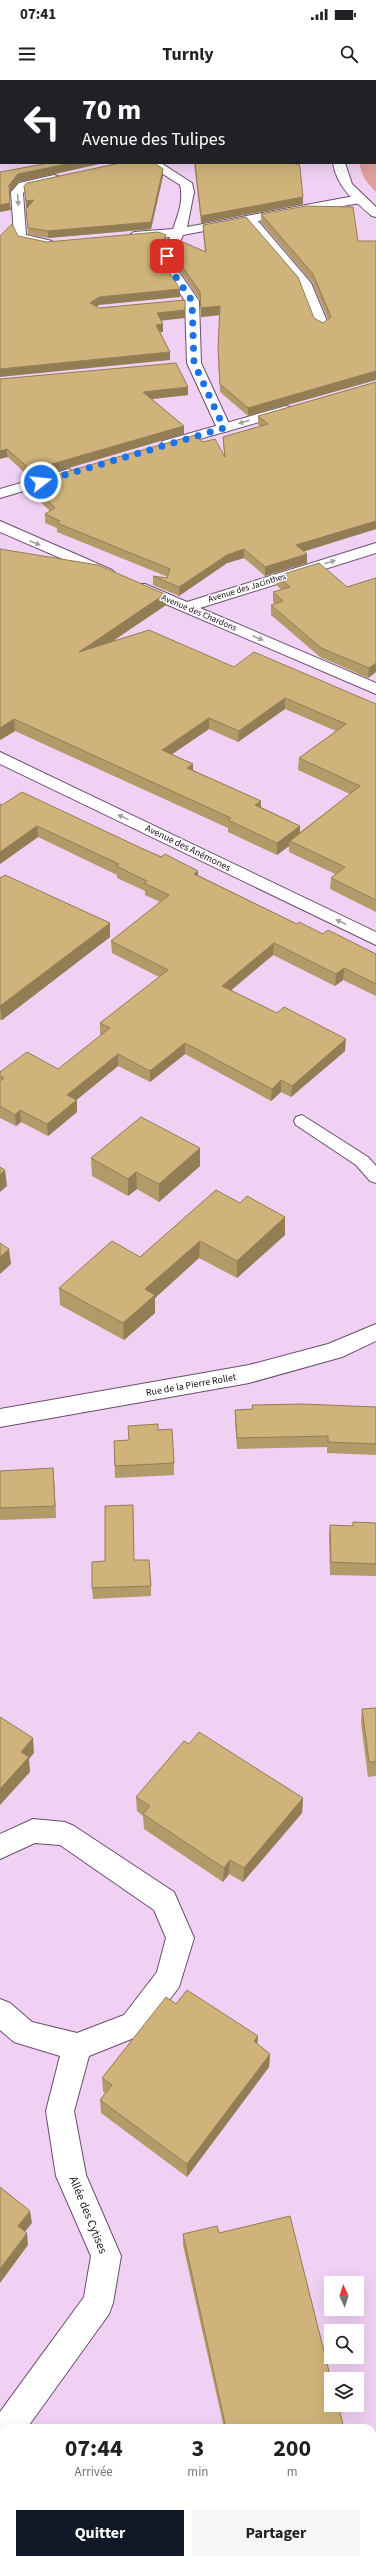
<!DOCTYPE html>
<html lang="fr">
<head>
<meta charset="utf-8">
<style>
	:root { --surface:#fff; --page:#f6f6f6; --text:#202124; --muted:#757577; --accent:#111827 }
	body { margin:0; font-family:"Source Sans 3",sans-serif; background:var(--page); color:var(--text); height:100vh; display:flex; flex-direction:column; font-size:15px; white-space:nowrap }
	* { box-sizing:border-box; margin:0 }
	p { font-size:13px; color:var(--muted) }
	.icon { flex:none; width:22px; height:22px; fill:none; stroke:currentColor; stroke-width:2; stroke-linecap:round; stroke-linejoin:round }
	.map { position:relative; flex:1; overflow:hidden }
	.drawer { position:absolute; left:0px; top:2344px; width:376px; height:140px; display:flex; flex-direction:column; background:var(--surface); border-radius:12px 12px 0 0; box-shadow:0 4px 16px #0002 }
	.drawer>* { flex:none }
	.top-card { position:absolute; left:0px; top:0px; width:376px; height:84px; box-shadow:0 4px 16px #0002; background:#202124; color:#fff; overflow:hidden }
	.needle { width:26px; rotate:356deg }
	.buttons { position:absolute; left:324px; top:2196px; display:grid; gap:8px }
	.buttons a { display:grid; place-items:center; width:40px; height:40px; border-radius:0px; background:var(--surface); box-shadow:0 4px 16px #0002; font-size:20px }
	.pin { position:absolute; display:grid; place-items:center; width:34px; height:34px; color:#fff; margin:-17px; border-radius:8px; box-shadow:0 2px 6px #0006 }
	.me { position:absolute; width:44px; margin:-22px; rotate:74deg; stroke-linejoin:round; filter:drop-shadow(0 0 3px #0008) }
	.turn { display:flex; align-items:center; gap:14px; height:84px; padding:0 16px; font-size:18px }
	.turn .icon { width:52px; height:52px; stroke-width:2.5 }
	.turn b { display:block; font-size:28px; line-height:34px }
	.eta { display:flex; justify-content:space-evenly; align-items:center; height:68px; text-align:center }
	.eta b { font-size:24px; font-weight:700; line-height:28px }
	.button { display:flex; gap:8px; margin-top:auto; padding:8px 16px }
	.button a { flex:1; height:46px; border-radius:0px; background:var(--accent); color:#fff; font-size:16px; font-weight:700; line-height:46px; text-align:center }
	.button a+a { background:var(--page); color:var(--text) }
	.status { display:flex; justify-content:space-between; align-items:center; height:28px; padding:0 20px; background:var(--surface); direction:ltr }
	.status svg { height:11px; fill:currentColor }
	header { display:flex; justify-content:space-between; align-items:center; height:52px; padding:0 16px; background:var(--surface); font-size:18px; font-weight:700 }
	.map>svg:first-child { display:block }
</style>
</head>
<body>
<div class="status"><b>07:41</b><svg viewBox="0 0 49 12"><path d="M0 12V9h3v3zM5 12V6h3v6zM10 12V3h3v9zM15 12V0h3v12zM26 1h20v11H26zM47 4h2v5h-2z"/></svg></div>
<header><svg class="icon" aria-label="menu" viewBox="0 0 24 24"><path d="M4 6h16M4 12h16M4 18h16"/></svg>Turnly<svg class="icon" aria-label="search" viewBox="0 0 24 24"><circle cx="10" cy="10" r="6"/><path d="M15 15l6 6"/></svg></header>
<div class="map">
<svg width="376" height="2484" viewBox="0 0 376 2484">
	<rect width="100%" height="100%" fill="#f0d1f3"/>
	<!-- green -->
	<path fill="#dfa09b" d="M376,60V112C368,104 360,95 360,83H375Z"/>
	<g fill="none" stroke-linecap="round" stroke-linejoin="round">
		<defs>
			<path id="lane" d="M302,1035L368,1077L376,1086V1103L370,1101L356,1085L296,1045L294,1041L296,1037Z"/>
			<g id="street">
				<rect x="375" y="33" width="1" height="6"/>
				<path d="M146,83H161L192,103L194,112L187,147L360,115L366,119L360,123L258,141L311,203L329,246L322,250L315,246L299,204L246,143L183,155L173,176L174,185L199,221L201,283L231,348L229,351L224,352L217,348L187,283L185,221L162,185L161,176L170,157L134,160L128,156L134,152L173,149C178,135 184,120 180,105Z"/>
				<path d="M54,95L58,96V102L27,109L23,113L26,155L52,161L54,164L48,168L19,162L14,155L11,112L19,103Z"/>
				<path d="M0,441L112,490L115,493L112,496H102L0,452Z"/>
				<path d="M376,463V473L200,528L376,603V614L133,510L131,507L133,504H145L187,522Z"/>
				<path d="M0,672L376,852V865L0,684Z"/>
				<path d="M33,1739L65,1742L74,1746L174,1812L194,1858L179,1907L144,1954L89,1976L74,2031L86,2095L121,2176L113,2223L109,2234L27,2348H4V2362L0,2361V2332L84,2217L91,2176L56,2096L46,2031L60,1976L14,1962L0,1950V1919L10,1923L32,1942L77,1953L124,1935L157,1892L166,1858L154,1830L60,1765L35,1763L0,1779V1754Z"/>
			</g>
			<g id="secondary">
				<path d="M263,0H276L277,1H264Z"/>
				<path d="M333,83H345L352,104L376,127V137L372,136C354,121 337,107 333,83Z"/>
				<path d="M286,326L291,327L293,330L291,333L168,368L161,364L163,361Z"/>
				<path d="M69,389L76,393L74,396L0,418V409Z"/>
				<path d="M376,1244V1261L342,1277L249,1303L0,1347V1329L249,1285L328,1264Z"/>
			</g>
		</defs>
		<!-- lane casing -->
		<use href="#lane" stroke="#694f6c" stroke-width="2"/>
		<!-- street casing -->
		<use href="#street" stroke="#694f6c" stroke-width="2"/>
		<!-- secondary casing -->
		<use href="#secondary" stroke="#694f6c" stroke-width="2"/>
		<!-- lane -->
		<use href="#lane" fill="#fff" fill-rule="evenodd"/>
		<!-- street -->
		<use href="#street" fill="#fff" fill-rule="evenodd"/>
		<!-- secondary -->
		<use href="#secondary" fill="#fff" fill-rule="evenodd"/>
	</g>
	<!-- wall -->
	<g fill="#b39a69" fill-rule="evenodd">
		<path d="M0,0H252L254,1H1V67H0Z"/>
		<path d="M194,83H295L303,124L201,143Z"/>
		<path d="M163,89V96L151,149L48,158L28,155L27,136V128H26L25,114Z"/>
		<path d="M261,134L358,161H376V449L304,471L307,483L265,496L244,478L227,483L179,516L153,505V496L167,498L168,497L57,452V448L45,443V434L50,431L36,418V409L41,408V399L203,362L224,375L223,357L260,346L258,345V336L376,302V300L248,336L220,312L218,276L220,235L201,237L200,220L175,184V168L205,172L203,153V145L314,238L323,243L328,239L312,202L261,142Z"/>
		<path d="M0,299L188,315L152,319L184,346V354L31,399L8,377Z"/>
		<path d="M0,469L166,525L111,562L234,587L376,624V832L330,809L331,798L335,794L289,772V766L277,775L228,752V748L15,651L0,660ZM285,629L336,651L299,678L298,690L350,714L300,752V746L261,727V721L193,690V684L172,674L209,649L238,662Z"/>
		<path d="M277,496L347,507L376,498V592L368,598L320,577L271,535V525L275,524L273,522V512L282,510L276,505Z"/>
		<path d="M0,724L141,768L198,791V795L297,844L376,874V916L343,900L335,906L273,875L231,910L345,971L291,1017L281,1012L271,1021L185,974L150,1002L118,986L76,1020H77V1032L48,1056L21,1042L16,1046L0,1038V992L58,989L101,955H100V943L159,897L112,873L111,861L160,822L145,815V811L117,798V795L38,757L0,784Z"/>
		<path d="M0,798L110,843V857L2,940H0Z"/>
		<path d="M91,1078L200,1086L159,1122L137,1109L128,1116L92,1096Z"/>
		<path d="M216,1110L285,1155L237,1198L199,1178L155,1218V1233L124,1260L60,1225L59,1208L140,1177Z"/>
		<path d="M252,1325L376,1327V1375L327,1373V1367L237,1369L235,1341V1330L252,1329Z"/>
		<path d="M158,1350L174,1383V1395L115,1398L114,1361L129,1360Z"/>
		<path d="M0,1391L54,1400L56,1438L0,1440Z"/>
		<path d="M353,1442L376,1443V1496L330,1495L329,1457L330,1445L353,1446Z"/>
		<path d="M134,1480L151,1506V1516L93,1519L92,1508Z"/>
		<path d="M376,1628V1696L368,1697L361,1643L362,1629Z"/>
		<path d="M189,1664L303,1718L302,1733L243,1802L229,1794L223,1802L144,1749L143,1736L137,1731L136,1717Z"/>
		<path d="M176,1924L257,1964L270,1974L269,1987L187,2097L101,2033L100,2020L105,2013L103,2011L102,1998Z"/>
		<path d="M219,2153L344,2348H224L183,2165V2154Z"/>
		<path d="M253,2480H372L376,2484H254Z"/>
	</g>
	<!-- shaded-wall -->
	<g fill="#927d55">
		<path d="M71,83H104L19,102L10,112L9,105L18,94Z"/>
		<path d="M163,89V96L151,149L48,158V151Z"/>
		<path d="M303,117V124L201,143V136Z"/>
		<path d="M34,120L35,127L26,128V121Z"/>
		<path d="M10,123L11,130L0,132V125Z"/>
		<path d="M166,155V163L160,175V168Z"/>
		<path d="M180,209V217L99,225L91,231L90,223L99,217Z"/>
		<path d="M220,226V235L201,237V228Z"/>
		<path d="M185,230V238L158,241L157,233Z"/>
		<path d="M163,244V252L156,253V245Z"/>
		<path d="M170,272V280L0,297V289Z"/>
		<path d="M376,291V300L248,336V328Z"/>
		<path d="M188,307V315L143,320V312Z"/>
		<path d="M184,346V354L31,399V390Z"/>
		<path d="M7,369L8,377L0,379V371Z"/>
		<path d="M376,441V449L296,474V465Z"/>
		<path d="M244,469V478L227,483L179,516V507L227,475Z"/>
		<path d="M307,474V483L265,496V487Z"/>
		<path d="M165,514L166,525L79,584V572Z"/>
		<path d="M376,583V592L368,598L369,588Z"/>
		<path d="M285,618V629L238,662L239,651Z"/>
		<path d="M209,638V649L162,681V670Z"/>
		<path d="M14,639L15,651L0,660V648Z"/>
		<path d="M193,684V695L187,688Z"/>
		<path d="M261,721L260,733L255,725Z"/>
		<path d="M37,746L38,757L0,784V772Z"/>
		<path d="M300,746V758L290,761L289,766L277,775V763Z"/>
		<path d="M198,791V802L194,794Z"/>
		<path d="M110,843V857L2,940L0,926Z"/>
		<path d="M274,863L273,875L222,918V906Z"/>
		<path d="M344,888L343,900L335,906L336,894Z"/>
		<path d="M346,959L345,971L291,1017L292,1006Z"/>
		<path d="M185,963V974L150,1002V991Z"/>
		<path d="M118,974V986L68,1027L67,1015Z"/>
		<path d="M281,1000V1012L271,1021L272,1009Z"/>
		<path d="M77,1020V1032L48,1056L47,1044Z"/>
		<path d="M20,1030L21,1042L16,1046L15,1035Z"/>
		<path d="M200,1068V1086L159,1122V1104Z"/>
		<path d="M5,1090L7,1106L0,1112V1095Z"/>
		<path d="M136,1092L137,1109L128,1116V1099Z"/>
		<path d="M285,1137V1155L237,1198V1181Z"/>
		<path d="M200,1161L199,1178L155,1218V1233L124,1260L123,1243L145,1209Z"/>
		<path d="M9,1169L11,1184L0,1194V1177Z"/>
		<path d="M53,1388L54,1400L56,1438L55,1426Z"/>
		<path d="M33,1658L34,1673L29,1679L30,1692L0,1725V1709L21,1672Z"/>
		<path d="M303,1718L302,1733L243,1802L244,1788Z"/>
		<path d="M230,1780L229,1794L223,1802L224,1788Z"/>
		<path d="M258,1956L257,1969L254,1961Z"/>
		<path d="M270,1974L269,1987L187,2097V2084Z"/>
		<path d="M30,2131L32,2143L20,2158L18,2146Z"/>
		<path d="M27,2153L28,2165L0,2203V2189Z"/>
		<path d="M185,2480H191L188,2484H182Z"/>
	</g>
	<!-- building -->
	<g fill="#d0b37a" stroke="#927d55">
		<path d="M0,0H182V1H1V60H0Z"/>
		<path d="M184,0H252L254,1H184Z"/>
		<path d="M49,83H71L18,94L9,105L10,123L0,125V92Z"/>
		<path d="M120,83H154L163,89L151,142L48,151L28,148L26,129L34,120L26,121L24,106L27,103Z"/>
		<path d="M195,83H295V84H299L300,88L303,117L201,136Z"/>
		<path d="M306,126L353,127L358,161H376V291L248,328L220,304L218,268L220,226L201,228L200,212L175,176V168L178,160L206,172L203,145L246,137L298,197L314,238L323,243L331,237L313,194L261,134Z"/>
		<path d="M12,144L18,156L47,162L158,152L166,155L160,168V177L180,209L99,217L90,223L99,228L185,220V230L157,233L163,244L156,245L170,272L0,289V156Z"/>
		<path d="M176,283L188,307L143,312L184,346L31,390L7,369L0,371V299Z"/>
		<path d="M376,302V441L296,465L307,474L265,487L244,469L227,475L179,507L153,496L167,498L170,489L57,443L60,441L45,434L55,428L36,409L48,406L41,399L195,355L203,362L215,359L225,377L223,357L268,344L258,336Z"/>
		<path d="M0,469L98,485L165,514L79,572L149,550L234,587L254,572L376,624V820L331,798L345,787L290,761L360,706L299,678L346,644L285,618L239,651L209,638L162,670L193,684L187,688L261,721L255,725L300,746L277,763L228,740L231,738L14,639L0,648Z"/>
		<path d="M319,483L347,507L376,498V583L369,588L321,568L271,525L283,521L273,512L290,507L277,496Z"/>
		<path d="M22,712L141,768L161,777L165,774L198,791L194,794L297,844L299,842L323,854L328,850L376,874V904L344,888L336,894L274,863L222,906L277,933L284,927L346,959L292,1006L281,1000L272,1009L185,963L150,991L118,974L67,1015L77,1020L47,1044L20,1030L15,1035L0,1026V1001L4,998L0,996V992L27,972L58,989L110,948L100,943L168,890L111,861L169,815L144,803L147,801L116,786L119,784L37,746L0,772V724L2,725Z"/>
		<path d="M5,795L110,843L0,926V798Z"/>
		<path d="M141,1037L200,1068L159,1104L136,1092L128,1099L91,1078Z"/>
		<path d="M0,1087L5,1090L0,1095Z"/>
		<path d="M216,1110L240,1123L247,1116L285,1137L237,1181L200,1161L145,1209L155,1215L123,1243L59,1208L112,1161L140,1177Z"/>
		<path d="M0,1163L9,1169L0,1177Z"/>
		<path d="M302,1324L376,1327V1364L328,1362V1356L237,1358L235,1330L253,1329L252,1325Z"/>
		<path d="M158,1344V1350L172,1349L174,1383L115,1386L114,1361L129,1360L128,1346Z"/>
		<path d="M53,1388L55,1426L0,1428V1391Z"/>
		<path d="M133,1425L134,1480H149L151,1506L92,1508V1482L105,1481V1426Z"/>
		<path d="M353,1442L376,1443V1484L331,1482L330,1445L353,1446Z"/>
		<path d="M376,1628V1682H369L362,1629Z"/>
		<path d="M0,1637L33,1658L21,1672L29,1677L0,1709Z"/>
		<path d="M199,1652L303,1718L244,1788L230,1780L224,1788L143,1734L150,1726L136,1717L184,1661L189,1664Z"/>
		<path d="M187,1910L258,1956L254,1961L270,1974L187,2084L100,2020L112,2005L102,1998L166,1917L176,1924Z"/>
		<path d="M0,2107L30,2131L18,2146L27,2153L0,2189Z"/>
		<path d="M290,2136L331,2299V2325H338L344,2348H226L183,2154L217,2146L219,2153Z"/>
		<path d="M4,2442V2480H185L182,2484H0V2447Z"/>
		<path d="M372,2460L376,2476V2484H257L256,2480H372Z"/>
	</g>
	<!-- one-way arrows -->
	<defs><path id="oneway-solid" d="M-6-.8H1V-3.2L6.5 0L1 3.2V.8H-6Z"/></defs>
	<g fill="#a39fa3">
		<use href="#oneway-solid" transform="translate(18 120) rotate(86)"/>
		<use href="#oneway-solid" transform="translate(244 342) rotate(164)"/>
		<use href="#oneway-solid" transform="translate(35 463) rotate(23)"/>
		<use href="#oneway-solid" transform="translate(330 482) rotate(-17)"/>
		<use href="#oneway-solid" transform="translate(258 558) rotate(23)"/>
		<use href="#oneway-solid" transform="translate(123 737) rotate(-154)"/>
		<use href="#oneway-solid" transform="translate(341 842) rotate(-154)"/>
	</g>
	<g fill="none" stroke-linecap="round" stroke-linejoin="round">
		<!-- route -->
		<path stroke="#1a73e8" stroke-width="7" stroke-dasharray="0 12.6" d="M41,402L224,348L194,283L192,221L168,185L167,176"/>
	</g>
	<g text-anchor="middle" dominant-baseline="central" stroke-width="3" stroke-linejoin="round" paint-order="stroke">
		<!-- far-street labels -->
		<g font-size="9" fill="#190e1a" stroke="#fefefe">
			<text transform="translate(247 508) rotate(-17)">Avenue des Jacinthes</text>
			<text transform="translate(199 533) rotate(23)">Avenue des Chardons</text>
		</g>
		<!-- street labels -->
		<g font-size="10" fill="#190e1a" stroke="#fefefe">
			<text transform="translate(188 768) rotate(26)">Avenue des Anémones</text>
			<text transform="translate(191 1305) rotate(-10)">Rue de la Pierre Rollet</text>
		</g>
		<!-- near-street labels -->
		<g font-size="12" fill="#190e1a" stroke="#fefefe">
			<text transform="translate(88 2135) rotate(68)">Allée des Cytises</text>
		</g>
	</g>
</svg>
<div class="buttons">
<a><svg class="needle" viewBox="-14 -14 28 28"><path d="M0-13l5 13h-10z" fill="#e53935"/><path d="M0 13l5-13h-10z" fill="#757577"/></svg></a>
<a><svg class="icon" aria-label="search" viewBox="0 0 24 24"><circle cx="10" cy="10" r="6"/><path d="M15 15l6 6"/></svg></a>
<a><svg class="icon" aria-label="layers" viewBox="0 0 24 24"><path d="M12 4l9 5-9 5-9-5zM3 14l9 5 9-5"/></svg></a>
</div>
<div class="pin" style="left:167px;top:176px;background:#d93025"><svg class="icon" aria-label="arrive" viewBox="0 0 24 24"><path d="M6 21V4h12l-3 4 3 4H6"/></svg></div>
<svg class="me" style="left:41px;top:402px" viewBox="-20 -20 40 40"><circle r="17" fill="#1a73e8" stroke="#fff" stroke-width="3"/><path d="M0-11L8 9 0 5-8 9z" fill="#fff"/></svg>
<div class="top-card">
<div class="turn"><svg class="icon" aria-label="left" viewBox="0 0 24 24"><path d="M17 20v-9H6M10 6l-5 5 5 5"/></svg><div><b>70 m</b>Avenue des Tulipes</div></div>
</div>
<section class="drawer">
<div class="eta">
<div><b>07:44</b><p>Arrivée</p></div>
<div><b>3</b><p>min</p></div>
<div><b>200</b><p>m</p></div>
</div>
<div class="button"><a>Quitter</a><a>Partager</a></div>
</section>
</div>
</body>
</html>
